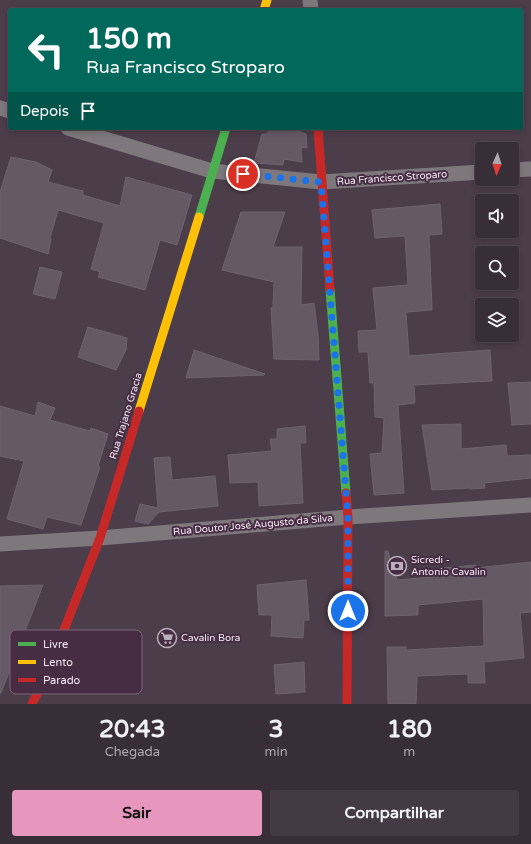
<!DOCTYPE html>
<html lang="pt">
<head>
<meta charset="utf-8">
<style>
	:root { --surface:#382e38; --page:#433a43; --text:#f1f3f6; --muted:#aba8ae; --line:#524a53; --accent:#e797bd }
	body { margin:0; font-family:"Varela Round",sans-serif; background:var(--page); color:var(--text); height:100vh; display:flex; flex-direction:column; font-size:15px; white-space:nowrap }
	* { box-sizing:border-box; margin:0 }
	p { font-size:13px; color:var(--muted) }
	.icon { flex:none; width:22px; height:22px; fill:none; stroke:currentColor; stroke-width:2; stroke-linecap:round; stroke-linejoin:round }
	.map { position:relative; height:704px; overflow:hidden }
	.panel { display:flex; flex-direction:column; background:var(--surface); flex:1 }
	.panel>* { flex:none }
	.top-card { position:absolute; left:8px; top:8px; width:515px; height:122px; border-radius:4px; box-shadow:0 2px 6px #0003,0 0 0 1px var(--line); background:#00695c; color:#fff; overflow:hidden }
	.needle { width:26px; rotate:183deg }
	.fabs { position:absolute; left:475px; top:142px; display:grid; gap:8px }
	.fabs a { display:grid; place-items:center; width:44px; height:44px; border-radius:4px; background:var(--surface); box-shadow:0 2px 6px #0003,0 0 0 1px var(--line); font-size:20px }
	.pin { position:absolute; display:grid; place-items:center; width:34px; height:34px; color:#fff; margin:-17px; border:2px solid #fff; border-radius:50%; box-shadow:0 1px 4px #0007 }
	.me { position:absolute; width:44px; margin:-22px; rotate:0deg; stroke-linejoin:round; filter:drop-shadow(0 0 3px #0008) }
	.turn { display:flex; align-items:center; gap:14px; height:84px; padding:0 12px; font-size:18px }
	.turn .icon { width:52px; height:52px; stroke-width:2.5 }
	.turn b { display:block; font-size:28px; line-height:34px }
	.then { display:flex; align-items:center; height:38px; padding:0 12px; background:#0003; gap:8px; font-size:15px }
	.eta { display:flex; justify-content:space-evenly; align-items:center; height:68px; text-align:center }
	.eta b { font-size:24px; font-weight:800; line-height:28px }
	.cta { display:flex; gap:8px; margin-top:auto; padding:8px 12px }
	.cta a { flex:1; height:46px; border-radius:4px; background:var(--accent); color:#111; font-size:16px; font-weight:800; line-height:46px; text-align:center }
	.cta a+a { background:var(--page); color:var(--text) }
	.map>svg:first-child { display:block }
</style>
</head>
<body>
<div class="map">
<svg width="531" height="704" viewBox="0 0 531 704">
	<rect width="100%" height="100%" fill="#4b3d4a"/>
	<!-- building -->
	<g fill="#645965" stroke="#6d636f">
		<path d="M270,128H287L306,134L307,148L301,147L302,162L284,159L283,165L254,163L262,134H267Z"/>
		<path d="M11,157L36,162L52,170L48,182L83,191V195L120,206L126,177L192,195L177,245L160,240L145,290L98,277L100,272L91,269L104,223L58,210L50,238L51,239L48,254L0,238V192Z"/>
		<path d="M440,204L442,234L429,235L432,310L406,312L409,356L490,350L492,381L414,385L415,403L398,405L404,493L374,495L370,454L382,453L384,418L375,417L374,383H370L368,352H359L358,331L377,330L373,288L408,285L405,236L375,238L372,210Z"/>
		<path d="M241,212H285L273,247H302L301,305L314,303L318,335L319,360L274,359L271,308L273,307L274,282L222,270Z"/>
		<path d="M40,267L62,272L55,299L33,294Z"/>
		<path d="M88,327L127,338L126,350L116,370L78,357Z"/>
		<path d="M194,350L265,374L264,375L186,378Z"/>
		<path d="M531,382V424L512,425L508,383Z"/>
		<path d="M38,402L55,408L50,420L90,431L91,428L108,434L98,466L100,467L81,525L47,517L43,529L7,519L24,461L0,456V406L35,416Z"/>
		<path d="M461,424V449L506,445L507,456L531,455V478L484,483L485,488L470,489V488L432,490L422,425Z"/>
		<path d="M305,426L306,443H300L303,503L259,506L258,482L230,483L228,455L272,451L270,439H277V429Z"/>
		<path d="M170,457L172,480L215,476L218,506L159,512L148,524L135,521L140,504L158,508L154,458Z"/>
		<path d="M385,551H388L397,580L433,577V569L476,565V568L531,562V612L520,613L524,658L484,662L485,683H468V674L417,676L416,704H388L387,647H406V650L484,646L483,599L418,605V615L385,616Z"/>
		<path d="M306,580L309,620H304L303,638L271,636L272,615H259L257,585Z"/>
		<path d="M43,585L1,693H0V586Z"/>
		<path d="M304,662L305,692L276,694L274,665Z"/>
	</g>
	<g fill="none" stroke-linecap="round" stroke-linejoin="round">
		<!-- street -->
		<g stroke="#7e787d" stroke-width="15">
			<path d="M310,0L311,10"/>
			<path d="M0,108L10,111"/>
			<path d="M68,128L212,171L321,182L482,172"/>
			<path d="M512,170L531,169"/>
			<path d="M0,544L100,538L348,517L531,505"/>
		</g>
		<!-- fast -->
		<g stroke="#4caf50" stroke-width="9">
			<path d="M199,217L226,128"/>
			<path d="M330,289L346,493"/>
		</g>
		<!-- slow -->
		<g stroke="#ffc107" stroke-width="9">
			<path d="M264,10L267,0"/>
			<path d="M139,411L199,217"/>
		</g>
		<!-- jam -->
		<g stroke="#c62828" stroke-width="9">
			<path d="M318,128L330,289"/>
			<path d="M346,493L348,517L347,704"/>
			<path d="M32,704L46,676L100,538L139,411"/>
		</g>
	</g>
	<g fill="none" stroke-linecap="round" stroke-linejoin="round">
		<!-- route -->
		<path stroke="#1a73e8" stroke-width="7" stroke-dasharray="0 12.6" d="M243,174L321,182L348,517V611"/>
	</g>
	<!-- icons -->
	<defs>
		<symbol id="bank-ring" viewBox="-11 -11 22 22"><circle r="9.5" fill="#462d43" stroke="#bcadba" stroke-width="1.5"/><path d="M-6-4H6V4H-6ZM0-2.3a2.3 2.3 0 1 0 0 4.6a2.3 2.3 0 1 0 0-4.6Z" fill="#bcadba"/></symbol>
		<symbol id="supermarket-ring" viewBox="-11 -11 22 22"><circle r="9.5" fill="#462d43" stroke="#bcadba" stroke-width="1.5"/><path d="M-6-5.5h2.5l.6 2H6L4.5 2H-2.5L-4.4-4H-6ZM-1.5 3.2a1.3 1.3 0 1 0 .1 0ZM3 3.2a1.3 1.3 0 1 0 .1 0Z" fill="#bcadba"/></symbol>
	</defs>
	<g fill-rule="evenodd">
		<use href="#bank-ring" x="386" y="555" width="22" height="22"/>
		<use href="#supermarket-ring" x="156" y="627" width="22" height="22"/>
	</g>
	<g text-anchor="middle" dominant-baseline="central" stroke-width="4" stroke-linejoin="round" paint-order="stroke">
		<!-- street labels -->
		<g font-size="10" fill="#f9e9f6" stroke="#462d43">
			<text transform="translate(392 178) rotate(-4)">Rua Francisco Stroparo</text>
			<text transform="translate(126 416) rotate(-73)">Rua Trajano Gracia</text>
			<text transform="translate(253 525) rotate(-5)">Rua Doutor José Augusto da Silva</text>
		</g>
		<!-- poi labels -->
		<g font-size="10" fill="#f9e9f6" stroke="#462d43" text-anchor="start">
			<text x="411" y="560">Sicredi -<tspan x="411" dy="12">Antonio Cavalin</tspan></text>
			<text x="181" y="638">Cavalin Bora</text>
		</g>
	</g>
	<!-- legend -->
	<rect x="10" y="630" width="132" height="64" rx="6" fill="#462d43" stroke="#7c6579" stroke-width="1"/>
	<rect x="18" y="642" width="18" height="4" fill="#4caf50"/>
	<rect x="18" y="660" width="18" height="4" fill="#ffc107"/>
	<rect x="18" y="678" width="18" height="4" fill="#c62828"/>
	<g font-size="11" fill="#f9e9f6">
		<text x="43" y="648">Livre</text>
		<text x="43" y="666">Lento</text>
		<text x="43" y="684">Parado</text>
	</g>
</svg>
<div class="fabs">
<a><svg class="needle" viewBox="-14 -14 28 28"><path d="M0-13l5 13h-10z" fill="#e53935"/><path d="M0 13l5-13h-10z" fill="#aba8ae"/></svg></a>
<a><svg class="icon" aria-label="sound" viewBox="0 0 24 24"><path d="M4 9h4l5-4v14l-5-4H4zM17 9q2 3 0 6"/></svg></a>
<a><svg class="icon" aria-label="search" viewBox="0 0 24 24"><circle cx="10" cy="10" r="6"/><path d="M15 15l6 6"/></svg></a>
<a><svg class="icon" aria-label="layers" viewBox="0 0 24 24"><path d="M12 4l9 5-9 5-9-5zM3 14l9 5 9-5"/></svg></a>
</div>
<div class="pin" style="left:243px;top:174px;background:#d93025"><svg class="icon" aria-label="arrive" viewBox="0 0 24 24"><path d="M6 21V4h12l-3 4 3 4H6"/></svg></div>
<svg class="me" style="left:348px;top:611px" viewBox="-20 -20 40 40"><circle r="17" fill="#1a73e8" stroke="#fff" stroke-width="3"/><path d="M0-11L8 9 0 5-8 9z" fill="#fff"/></svg>
<div class="top-card">
<div class="turn"><svg class="icon" aria-label="left" viewBox="0 0 24 24"><path d="M17 20v-9H6M10 6l-5 5 5 5"/></svg><div><b>150 m</b>Rua Francisco Stroparo</div></div>
<div class="then">Depois<svg class="icon" aria-label="arrive" viewBox="0 0 24 24"><path d="M6 21V4h12l-3 4 3 4H6"/></svg></div>
</div>
</div>
<section class="panel">
<div class="eta">
<div><b>20:43</b><p>Chegada</p></div>
<div><b>3</b><p>min</p></div>
<div><b>180</b><p>m</p></div>
</div>
<div class="cta"><a>Sair</a><a>Compartilhar</a></div>
</section>
</body>
</html>
